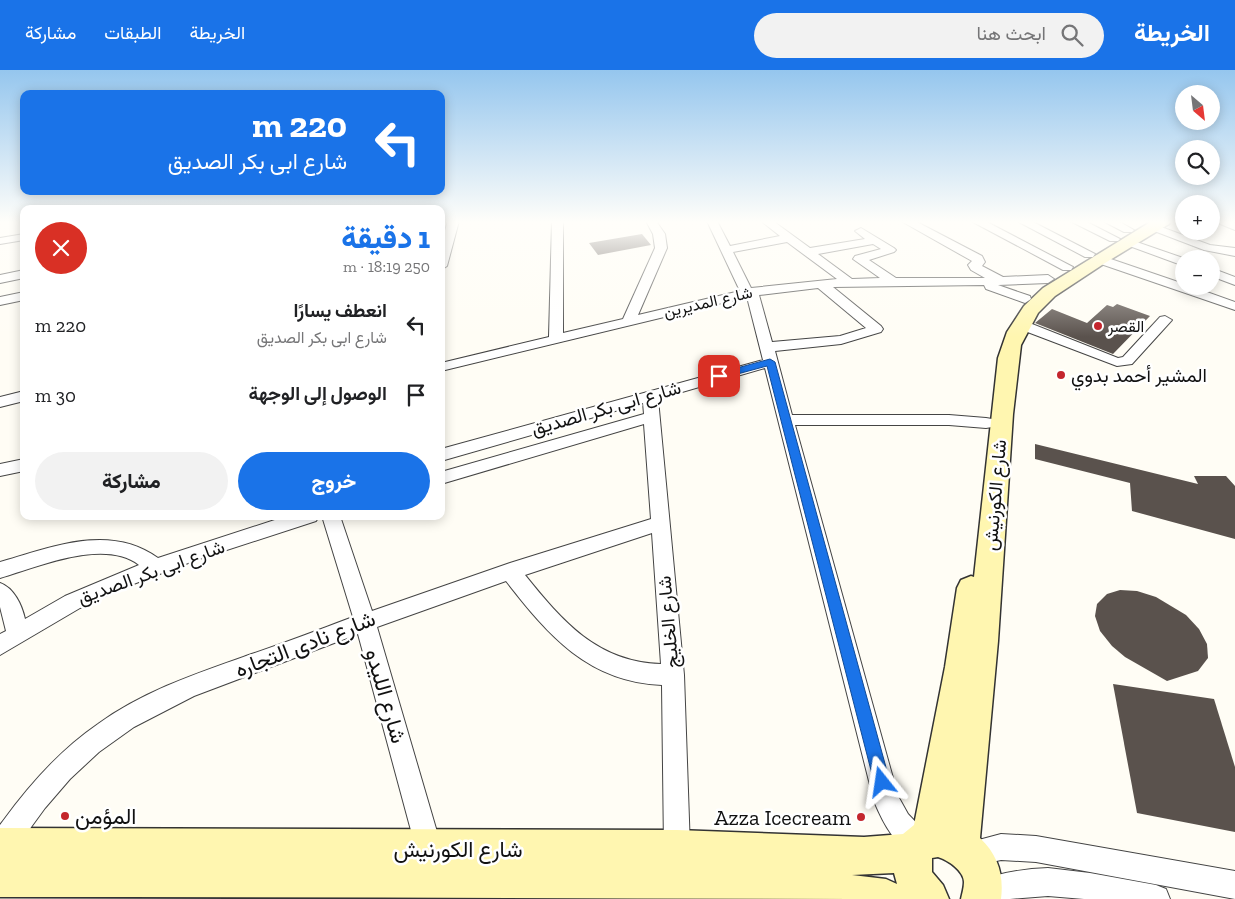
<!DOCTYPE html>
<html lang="ar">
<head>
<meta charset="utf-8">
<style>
	:root { --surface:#fff; --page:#f2f2f2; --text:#202124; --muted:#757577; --accent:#1a73e8 }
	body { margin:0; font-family:"Zilla Slab",Vazirmatn,serif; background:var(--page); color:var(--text); direction:rtl; height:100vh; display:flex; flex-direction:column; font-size:19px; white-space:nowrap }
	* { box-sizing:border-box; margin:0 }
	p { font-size:16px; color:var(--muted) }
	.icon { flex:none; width:28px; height:28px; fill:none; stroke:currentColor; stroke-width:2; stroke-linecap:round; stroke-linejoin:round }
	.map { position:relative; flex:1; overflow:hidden; direction:ltr }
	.side { position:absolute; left:20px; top:135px; width:425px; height:315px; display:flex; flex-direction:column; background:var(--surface); border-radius:10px; box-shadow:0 2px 12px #0003; direction:rtl }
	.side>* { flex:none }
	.hud { position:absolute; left:20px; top:20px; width:425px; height:105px; border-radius:10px; box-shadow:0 2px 12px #0003; direction:rtl; background:#1a73e8; color:#fff; overflow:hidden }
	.needle { width:32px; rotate:152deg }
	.buttons { position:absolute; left:1175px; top:15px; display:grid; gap:10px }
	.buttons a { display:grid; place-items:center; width:45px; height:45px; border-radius:50%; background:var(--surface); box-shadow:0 2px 12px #0003; font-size:25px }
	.pin { position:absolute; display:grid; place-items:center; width:42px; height:42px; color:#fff; margin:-21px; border-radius:10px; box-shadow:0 2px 8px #0006 }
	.me { position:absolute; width:55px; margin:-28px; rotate:345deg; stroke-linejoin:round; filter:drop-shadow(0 0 4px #0008) }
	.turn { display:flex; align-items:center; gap:18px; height:105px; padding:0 15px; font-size:22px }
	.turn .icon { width:65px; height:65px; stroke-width:2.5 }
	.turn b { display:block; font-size:35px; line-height:42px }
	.round { display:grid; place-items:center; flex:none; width:52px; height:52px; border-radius:26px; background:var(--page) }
	.overview { display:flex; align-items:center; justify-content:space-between; height:85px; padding:0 15px }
	h1 { font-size:30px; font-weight:800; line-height:38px; color:var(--accent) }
	.button { display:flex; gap:10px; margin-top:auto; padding:10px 15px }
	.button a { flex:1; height:58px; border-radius:30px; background:var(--accent); color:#fff; font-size:20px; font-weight:800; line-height:58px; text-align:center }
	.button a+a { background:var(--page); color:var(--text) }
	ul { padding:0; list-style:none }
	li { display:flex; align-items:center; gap:15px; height:70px; padding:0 15px }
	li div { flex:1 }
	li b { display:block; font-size:19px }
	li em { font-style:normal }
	header { display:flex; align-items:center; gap:30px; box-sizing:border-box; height:70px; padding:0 25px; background:var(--accent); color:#fff }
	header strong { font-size:24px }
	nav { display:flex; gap:28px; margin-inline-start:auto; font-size:18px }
	.search { width:350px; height:45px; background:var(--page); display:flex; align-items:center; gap:12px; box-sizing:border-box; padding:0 18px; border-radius:28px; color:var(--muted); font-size:19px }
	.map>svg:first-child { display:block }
</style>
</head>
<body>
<header>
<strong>الخريطة</strong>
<div class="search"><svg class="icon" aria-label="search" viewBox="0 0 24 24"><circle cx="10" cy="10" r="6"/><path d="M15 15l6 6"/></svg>ابحث هنا</div>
<nav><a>الخريطة</a><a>الطبقات</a><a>مشاركة</a></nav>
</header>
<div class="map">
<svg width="1235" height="829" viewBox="0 0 1235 829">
	<rect width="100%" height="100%" fill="#fffdf5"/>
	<!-- building -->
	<g fill="#5a524d">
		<path d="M642,164L651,175L598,185L589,173Z"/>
		<path d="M1117,234L1150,246L1113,284L1035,253L1052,239L1087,253L1107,235L1113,237Z"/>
		<path d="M1035,374L1198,414L1194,406H1226L1235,416V469L1132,441L1130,413L1035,389Z"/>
		<path d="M1120,520L1137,521L1156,527L1186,545L1199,559L1207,574L1208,588L1198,601L1167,611L1125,587L1112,576L1100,561L1095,546L1097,534L1107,524Z"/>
		<path d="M1113,614L1214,629L1235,697V762L1137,743Z"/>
	</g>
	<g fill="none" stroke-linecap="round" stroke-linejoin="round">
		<defs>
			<g id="street">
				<path d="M448,151H459L447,196L441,200V173Z"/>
				<path d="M552,151H563V263L623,249L655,178L653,164L646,151H656L665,164L667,178L638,245L740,221L707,151H717L730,176L780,166L761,151H773L810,178L865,169L855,161L861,158L894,178L896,180L894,182L869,190L896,208H985L971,200L968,195L972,191L901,151H915L982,186L985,192L982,196L1003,207L1048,205L1054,209L1048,213L998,215L1030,226L1031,229L1025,233L986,219L984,215L833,217L881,256L883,259L881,262L841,274L775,281L792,345H949L986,348L992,349L994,353L992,357L986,358L949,355H795L898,726L908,744L928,765L932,774L928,783L919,787C896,778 883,753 874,731L765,298L658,329L684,605L690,779L686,788L677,792L668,788L664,779L662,615C588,612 548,565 506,511L377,557L442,779L438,788L429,792L420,788L416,779L358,564L194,626L134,657L99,682L70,709L45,738L10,786L0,790V755L3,751C30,714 60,680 98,654C142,622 195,604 246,586C282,574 318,560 353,547L322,446H340L372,541L510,493L651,449L644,354L441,414V402L644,344L643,333L441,391V379L763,290L747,227L441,301V293L549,267ZM787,172L837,209L751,218L733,182ZM873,174L881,179L855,186L853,189L880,208L852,209L818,184ZM818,218L866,258L840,266L772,272L759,225ZM652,463L661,594C597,592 562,551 525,505Z"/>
				<path d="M971,151H985L1073,197L1071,200H1063Z"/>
				<path d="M1017,151H1031L1095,184L1093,187H1085Z"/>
				<path d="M1070,151H1085L1120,169L1118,171H1110Z"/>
				<path d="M1103,151H1118L1134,160L1132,162H1124Z"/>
				<path d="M1213,151H1229L1235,153V160Z"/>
				<path d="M1153,154L1210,175L1235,178V186L1204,180L1149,159L1147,157L1149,155Z"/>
				<path d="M24,164V170L0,174V168Z"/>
				<path d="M1128,169L1186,189H1184V196L1124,174L1122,172Z"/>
				<path d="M1099,185L1184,214V216H1190L1235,232V240L1095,192L1093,189L1095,186Z"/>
				<path d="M1211,198L1235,207V215L1211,206Z"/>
				<path d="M24,200V208L0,213V205Z"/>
				<path d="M24,222V230L0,235V227Z"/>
				<path d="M1165,246L1172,250L1132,294L1117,296L1017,258L1015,255L1017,252H1027L1118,288L1123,287L1160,247Z"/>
				<path d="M24,321V331L0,337V327Z"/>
				<path d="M24,389V401L0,406V394Z"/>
				<path d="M287,446H319L316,451L196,490L118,520L80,538L0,585V564L6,561L0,537V513C14,518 22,535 25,549L65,526L139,495C104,468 38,497 0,508V492C52,477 110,453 158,488Z"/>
				<path d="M1001,764L1036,766L1235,801V829L1036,792L1001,790L969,797L960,793L956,784L960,775Z"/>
				<path d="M1048,798L1090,803L1156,815L1166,819L1170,829H1084L1048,826L1010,829H972L969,823L973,813C998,803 1022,799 1048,798Z"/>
			</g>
			<path id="secondary" d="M1152,151H1171L1169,154L1105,193L1055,226L1038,243L1021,275L1013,344L998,571L980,768C998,785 1004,805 1001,829H961C962,824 964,818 964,812C964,801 948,790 938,787L932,788V802L943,815L949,829C632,829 316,827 0,827V758L677,760L864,767L903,764L914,755L945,597L957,518L961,510L971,506L974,507L998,288L1007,262L1024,236L1043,218ZM894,803L897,814L886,809L852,805Z"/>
		</defs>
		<!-- street casing -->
		<use href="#street" stroke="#444" stroke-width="2"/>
		<!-- secondary casing -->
		<use href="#secondary" stroke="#333" stroke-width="3"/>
		<!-- street -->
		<use href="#street" fill="#fff" fill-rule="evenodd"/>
		<!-- secondary -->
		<use href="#secondary" fill="#fff6b0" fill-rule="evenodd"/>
	</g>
	<!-- sky -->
	<linearGradient id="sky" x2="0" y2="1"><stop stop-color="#95c6ee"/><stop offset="0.57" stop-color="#fffefa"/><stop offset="1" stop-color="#fffefa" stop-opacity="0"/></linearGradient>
	<rect width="1235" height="267" fill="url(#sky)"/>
	<!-- route -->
	<path fill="#1a73e8" stroke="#114b97" d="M770,289L775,292L890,712L888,718L882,720L876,718L874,712L767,296L719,309L714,306L715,304Z"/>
	<!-- markers -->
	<g fill="#c4262e" stroke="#fff" stroke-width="2">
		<circle cx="1098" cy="256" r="5"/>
		<circle cx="1061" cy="305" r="5"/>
		<circle cx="65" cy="746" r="5"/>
		<circle cx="861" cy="747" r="5"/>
	</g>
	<g text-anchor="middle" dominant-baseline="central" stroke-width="5" stroke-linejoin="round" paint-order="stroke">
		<!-- far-street labels -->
		<g font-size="16" fill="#111" stroke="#fff">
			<text transform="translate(708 232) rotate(-13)">شارع المديرين</text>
		</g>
		<!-- far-poi labels -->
		<g font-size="16" fill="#111" stroke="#fff" text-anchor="start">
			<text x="1108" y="256">القصر</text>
		</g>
		<!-- poi labels -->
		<g font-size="19" fill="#111" stroke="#fff" text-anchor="start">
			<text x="1071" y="305">المشير أحمد بدوي</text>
		</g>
		<!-- street labels -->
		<g font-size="19" fill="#111" stroke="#fff">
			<text transform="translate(606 338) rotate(-16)">شارع ابى بكر الصديق</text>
			<text transform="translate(995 425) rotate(-85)">شارع الكورنيش</text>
			<text transform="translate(151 502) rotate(-20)">شارع ابى بكر الصديق</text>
			<text transform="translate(668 552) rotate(-95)">شارع الخليج</text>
		</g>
		<!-- near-street labels -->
		<g font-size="22" fill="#111" stroke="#fff">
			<text transform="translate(305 574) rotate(-21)">شارع نادى التجاره</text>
			<text transform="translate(386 626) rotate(74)">شارع الليدو</text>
			<text x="458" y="779">شارع الكورنيش</text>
		</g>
		<!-- near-poi labels -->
		<g font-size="22" fill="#111" stroke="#fff" text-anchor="start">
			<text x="75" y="746">المؤمن</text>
			<text x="851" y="747" text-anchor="end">Azza Icecream</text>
		</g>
	</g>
</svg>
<div class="buttons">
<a><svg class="needle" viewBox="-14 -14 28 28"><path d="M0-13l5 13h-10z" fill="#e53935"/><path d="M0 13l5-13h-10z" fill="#757577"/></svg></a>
<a><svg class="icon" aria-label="search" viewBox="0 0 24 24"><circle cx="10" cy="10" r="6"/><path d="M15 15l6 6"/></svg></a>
<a>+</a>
<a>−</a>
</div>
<div class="pin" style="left:719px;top:306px;background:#d93025"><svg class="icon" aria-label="arrive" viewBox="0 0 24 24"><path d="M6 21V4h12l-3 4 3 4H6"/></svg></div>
<svg class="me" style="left:882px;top:712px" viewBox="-20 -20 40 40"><path d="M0-17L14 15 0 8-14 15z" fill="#1a73e8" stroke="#fff" stroke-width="4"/></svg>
<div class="hud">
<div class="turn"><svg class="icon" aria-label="left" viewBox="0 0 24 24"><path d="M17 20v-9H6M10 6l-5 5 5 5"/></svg><div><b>220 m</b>شارع ابى بكر الصديق</div></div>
</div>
<section class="side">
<div class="overview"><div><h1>1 دقيقة</h1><p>250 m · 18:19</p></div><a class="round" style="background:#d93025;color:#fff"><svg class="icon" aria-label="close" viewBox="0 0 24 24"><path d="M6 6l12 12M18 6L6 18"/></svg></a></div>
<ul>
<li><svg class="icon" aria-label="left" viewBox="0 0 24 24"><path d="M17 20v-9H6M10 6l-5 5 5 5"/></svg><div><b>انعطف يسارًا</b><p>شارع ابى بكر الصديق</p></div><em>220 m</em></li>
<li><svg class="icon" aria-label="arrive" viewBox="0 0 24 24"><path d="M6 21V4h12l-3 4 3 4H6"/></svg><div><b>الوصول إلى الوجهة</b></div><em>30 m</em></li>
</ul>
<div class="button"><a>خروج</a><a>مشاركة</a></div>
</section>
</div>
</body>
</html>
